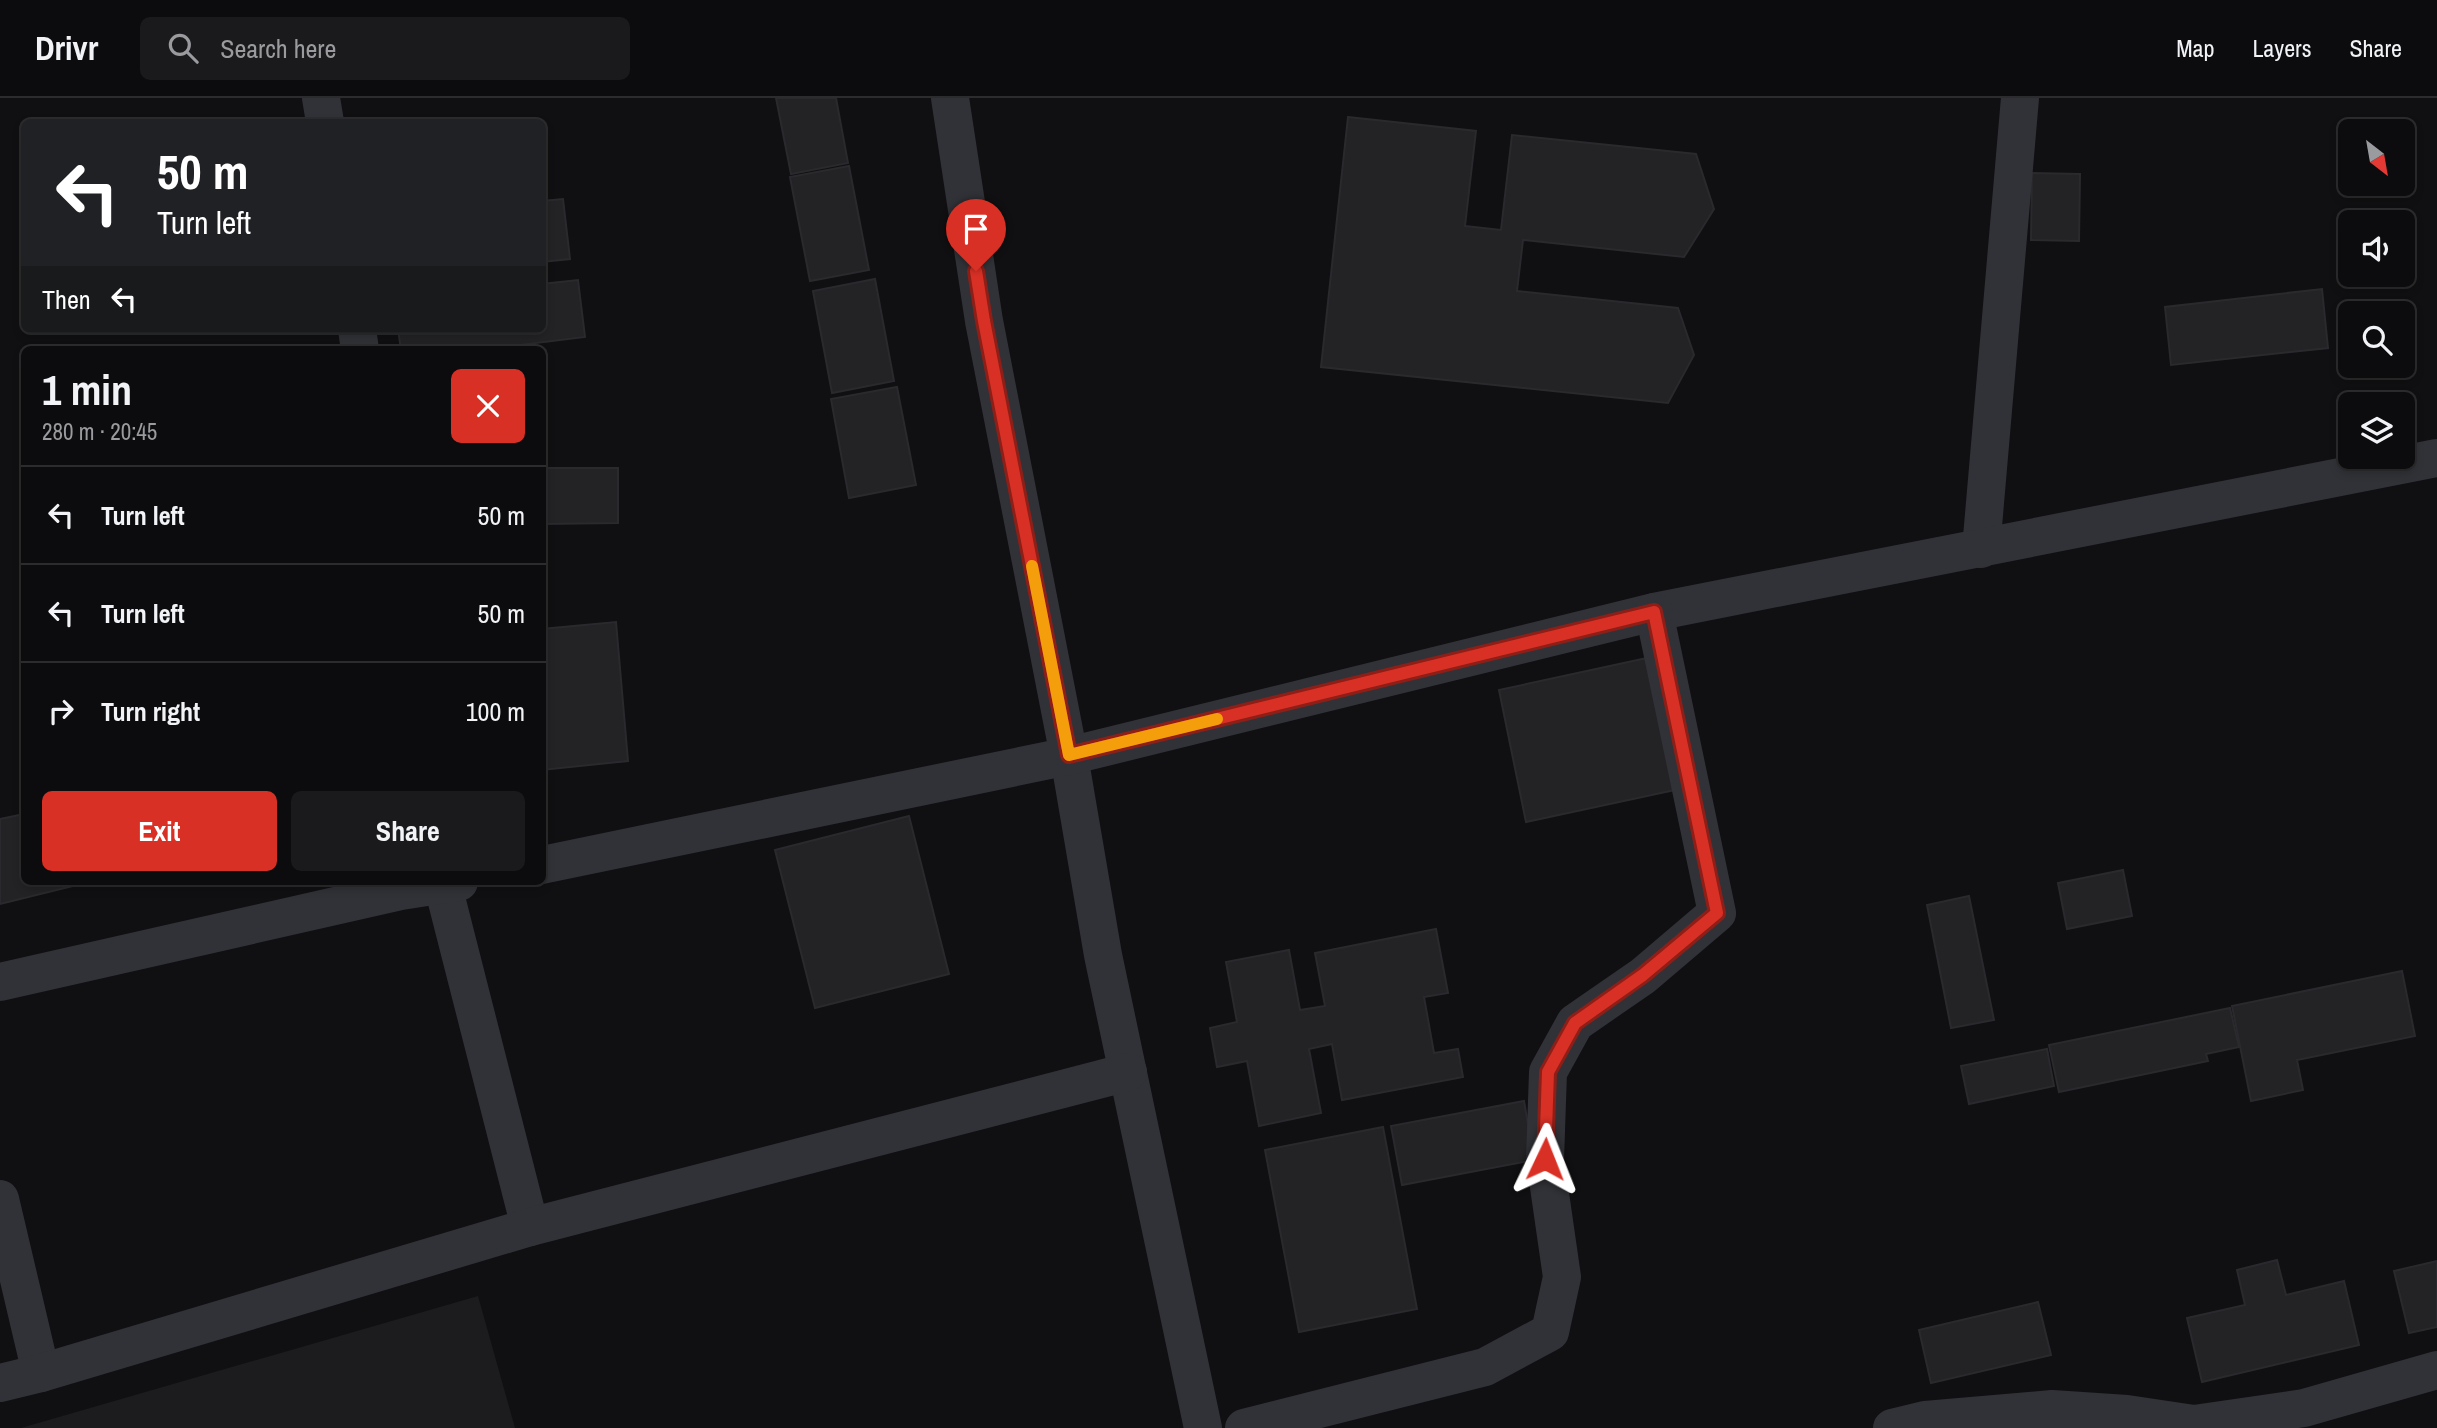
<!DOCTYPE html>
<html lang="en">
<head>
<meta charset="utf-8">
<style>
	:root { --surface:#0c0c0e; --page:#1a1a1c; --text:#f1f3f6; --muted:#9a9b9e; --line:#2c2c2e; --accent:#d93025 }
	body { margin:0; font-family:"Archivo Narrow",sans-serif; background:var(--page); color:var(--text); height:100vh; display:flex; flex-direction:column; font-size:26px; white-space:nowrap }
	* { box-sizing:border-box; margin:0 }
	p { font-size:23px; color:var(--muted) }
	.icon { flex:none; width:38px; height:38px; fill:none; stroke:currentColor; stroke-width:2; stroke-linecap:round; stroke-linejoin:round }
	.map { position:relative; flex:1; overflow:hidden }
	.side { position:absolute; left:21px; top:248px; width:525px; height:539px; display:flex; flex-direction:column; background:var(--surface); border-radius:10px; box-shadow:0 4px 10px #0003,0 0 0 2px var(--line) }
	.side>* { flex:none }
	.top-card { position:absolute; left:21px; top:21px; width:525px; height:214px; border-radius:10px; box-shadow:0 4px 10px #0003,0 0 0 2px var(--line); background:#202124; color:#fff; overflow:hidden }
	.needle { width:46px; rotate:149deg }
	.controls { position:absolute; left:2338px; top:21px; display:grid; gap:14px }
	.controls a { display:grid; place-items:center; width:77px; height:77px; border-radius:10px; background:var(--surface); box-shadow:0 4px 10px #0003,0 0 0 2px var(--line); font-size:35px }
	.pin { position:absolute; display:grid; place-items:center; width:60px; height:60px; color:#fff; margin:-72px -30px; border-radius:50% 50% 50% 0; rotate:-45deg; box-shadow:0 0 7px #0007 }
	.pin .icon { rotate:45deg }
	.me { position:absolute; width:77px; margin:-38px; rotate:2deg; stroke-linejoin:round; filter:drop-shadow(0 0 5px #0008) }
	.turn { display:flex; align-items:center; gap:24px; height:147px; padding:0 21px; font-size:32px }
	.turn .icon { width:91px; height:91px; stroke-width:2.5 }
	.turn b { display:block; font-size:49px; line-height:60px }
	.then { display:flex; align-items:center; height:66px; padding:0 21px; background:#0003; gap:14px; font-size:26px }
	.round { display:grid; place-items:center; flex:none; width:74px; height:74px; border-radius:10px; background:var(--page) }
	.head { display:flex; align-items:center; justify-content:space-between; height:119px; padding:0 21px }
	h1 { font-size:42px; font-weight:700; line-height:52px }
	.action { display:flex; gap:14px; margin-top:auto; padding:14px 21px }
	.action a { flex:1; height:80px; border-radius:10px; background:var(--accent); color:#fff; font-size:28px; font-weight:700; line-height:80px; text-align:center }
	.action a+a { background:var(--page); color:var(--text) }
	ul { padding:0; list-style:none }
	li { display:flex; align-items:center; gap:21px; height:98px; padding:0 21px; border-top:2px solid var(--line) }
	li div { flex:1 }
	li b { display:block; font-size:26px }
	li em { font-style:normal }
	header { display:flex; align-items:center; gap:42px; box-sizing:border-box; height:98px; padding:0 35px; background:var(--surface); border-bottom:2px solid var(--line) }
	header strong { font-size:33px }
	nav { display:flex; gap:38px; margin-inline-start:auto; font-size:24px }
	.search { width:490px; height:63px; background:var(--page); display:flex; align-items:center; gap:18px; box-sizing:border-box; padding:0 24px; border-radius:10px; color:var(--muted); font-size:26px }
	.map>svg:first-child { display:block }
</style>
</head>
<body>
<header>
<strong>Drivr</strong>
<div class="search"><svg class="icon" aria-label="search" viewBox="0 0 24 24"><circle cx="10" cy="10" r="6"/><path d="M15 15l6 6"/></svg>Search here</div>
<nav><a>Map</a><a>Layers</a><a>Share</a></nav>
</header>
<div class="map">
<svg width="2437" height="1330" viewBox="0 0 2437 1330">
	<rect width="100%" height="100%" fill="#101012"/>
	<!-- built -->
	<path fill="#1c1c1f" d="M478,1198L515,1330H21Z"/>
	<!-- building -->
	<g fill="#232326" stroke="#2a2a2e" stroke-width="2">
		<path d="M776,0H836L848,65L791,76Z"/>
		<path d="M1348,19L1476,33L1465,128L1501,132L1512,37L1696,56L1714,111L1684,159L1523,142L1517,193L1678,210L1694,257L1668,305L1321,269Z"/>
		<path d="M849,68L869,172L810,183L790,79Z"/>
		<path d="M2032,75L2080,76L2079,143L2031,142Z"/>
		<path d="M563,101L570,161L542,164V103Z"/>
		<path d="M875,181L894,283L832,295L813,193Z"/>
		<path d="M578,182L585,239L480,252H401L398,231H542V186Z"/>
		<path d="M2322,191L2328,250L2171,267L2165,209Z"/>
		<path d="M897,289L916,387L849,400L831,301Z"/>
		<path d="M542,370H618V425L542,426Z"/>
		<path d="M616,524L628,663L542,672V531Z"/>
		<path d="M1647,560L1675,692L1526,724L1499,592Z"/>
		<path d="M24,716V784H89L0,806V721Z"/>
		<path d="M909,718L949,876L815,910L775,752Z"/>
		<path d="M2123,772L2132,818L2067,831L2058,785Z"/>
		<path d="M1969,798L1994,922L1951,930L1927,807Z"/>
		<path d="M1436,831L1448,895L1424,899L1434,955L1458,951L1463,979L1342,1002L1332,946L1309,951L1321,1015L1259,1028L1247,963L1217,969L1210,930L1237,924L1226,864L1289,852L1300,912L1325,908L1315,855Z"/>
		<path d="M2402,873L2415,938L2297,962L2303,992L2251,1003L2232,908Z"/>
		<path d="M2230,910L2239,949L2206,956L2208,963L2059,994L2049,947Z"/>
		<path d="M2047,951L2054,988L1969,1006L1961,968Z"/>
		<path d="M1524,1003L1534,1062L1402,1087L1391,1028Z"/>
		<path d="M1383,1029L1417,1211L1299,1234L1265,1052Z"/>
		<path d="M2277,1162L2286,1197L2344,1183L2359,1247L2202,1284L2187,1220L2245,1207L2237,1172Z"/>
		<path d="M2437,1163V1229L2409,1235L2394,1173Z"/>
		<path d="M2038,1204L2051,1257L1931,1285L1919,1232Z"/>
	</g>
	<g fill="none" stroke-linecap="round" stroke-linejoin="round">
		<!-- minor -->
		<g stroke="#313237" stroke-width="38">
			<path d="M321,0L325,24"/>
			<path d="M950,0L984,223L1069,658L1103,857L1203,1330"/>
			<path d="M357,231L360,252"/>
			<path d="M1981,451L2020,0"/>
			<path d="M542,767L1069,658L1654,514L2437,360"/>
			<path d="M442,784L530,1129"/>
			<path d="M0,884L401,793L459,784"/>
			<path d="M0,1101L41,1275"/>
			<path d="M0,1285L41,1275L530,1129L1128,974"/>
			<path d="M1244,1330L1485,1269L1550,1234L1562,1179L1545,1061L1548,974L1575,925L1643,878L1717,815L1654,514"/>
			<path d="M1892,1330L1925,1322L2052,1311L2127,1316L2194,1326L2304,1310L2437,1272"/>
		</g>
	</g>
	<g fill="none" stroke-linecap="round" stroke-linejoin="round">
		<defs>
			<path id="route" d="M976,173L984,223L1069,657L1654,514L1717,815L1643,877L1575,925L1548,974L1545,1061"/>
		</defs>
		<!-- route casing -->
		<use href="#route" stroke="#8d1f18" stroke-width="18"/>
		<!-- route -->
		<use href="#route" stroke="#d93025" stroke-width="12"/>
		<!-- slow -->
		<path stroke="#f59e0b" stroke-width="12" d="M1032,468L1069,657L1217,621"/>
	</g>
</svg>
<div class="controls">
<a><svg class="needle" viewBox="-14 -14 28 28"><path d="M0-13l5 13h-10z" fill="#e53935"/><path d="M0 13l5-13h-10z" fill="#9a9b9e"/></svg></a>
<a><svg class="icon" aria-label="sound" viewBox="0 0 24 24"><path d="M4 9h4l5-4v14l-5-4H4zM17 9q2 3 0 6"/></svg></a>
<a><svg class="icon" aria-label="search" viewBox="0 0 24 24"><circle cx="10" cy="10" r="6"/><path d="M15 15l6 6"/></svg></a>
<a><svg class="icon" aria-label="layers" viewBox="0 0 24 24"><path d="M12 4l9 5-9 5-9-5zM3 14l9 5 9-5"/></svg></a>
</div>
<div class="pin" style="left:976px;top:173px;background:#d93025"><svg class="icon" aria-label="arrive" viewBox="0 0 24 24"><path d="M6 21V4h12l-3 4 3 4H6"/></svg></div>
<svg class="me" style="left:1545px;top:1061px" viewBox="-20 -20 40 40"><path d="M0-17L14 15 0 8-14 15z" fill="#d93025" stroke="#fff" stroke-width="4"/></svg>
<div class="top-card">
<div class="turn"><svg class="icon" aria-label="left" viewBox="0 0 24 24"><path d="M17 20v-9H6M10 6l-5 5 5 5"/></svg><div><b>50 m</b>Turn left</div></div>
<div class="then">Then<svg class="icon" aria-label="left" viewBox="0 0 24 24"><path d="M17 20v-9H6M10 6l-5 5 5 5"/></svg></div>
</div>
<section class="side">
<div class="head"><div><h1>1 min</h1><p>280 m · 20:45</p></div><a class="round" style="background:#d93025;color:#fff"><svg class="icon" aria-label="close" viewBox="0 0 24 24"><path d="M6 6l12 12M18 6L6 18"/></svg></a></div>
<ul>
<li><svg class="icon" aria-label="left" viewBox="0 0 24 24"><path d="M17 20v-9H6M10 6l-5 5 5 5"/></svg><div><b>Turn left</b></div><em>50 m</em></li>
<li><svg class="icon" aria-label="left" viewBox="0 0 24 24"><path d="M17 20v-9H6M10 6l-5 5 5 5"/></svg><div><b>Turn left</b></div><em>50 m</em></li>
<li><svg class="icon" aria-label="right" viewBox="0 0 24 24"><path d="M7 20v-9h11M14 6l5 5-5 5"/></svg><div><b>Turn right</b></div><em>100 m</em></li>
</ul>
<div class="action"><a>Exit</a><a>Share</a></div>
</section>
</div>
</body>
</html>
